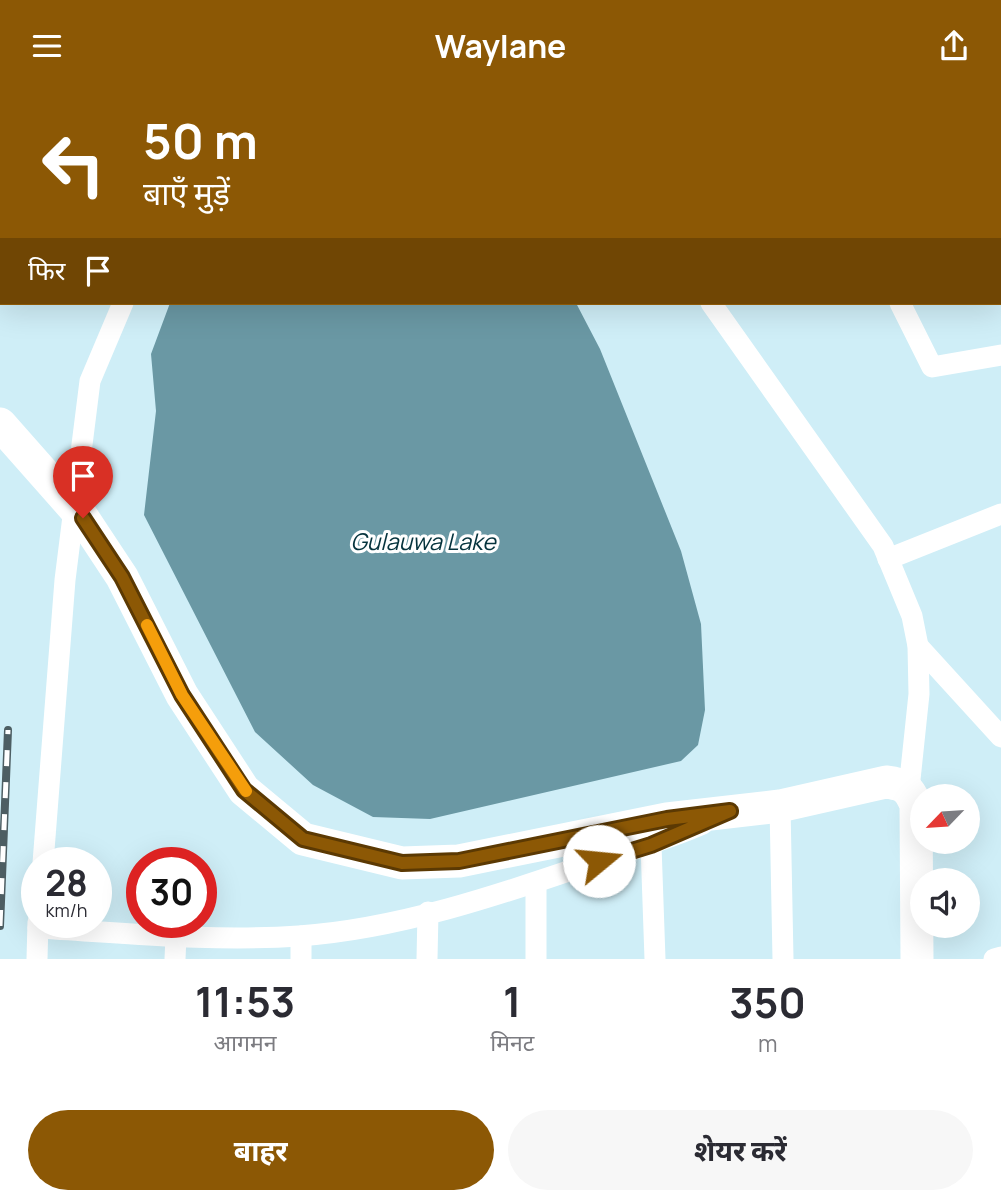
<!DOCTYPE html>
<html lang="hi">
<head>
<meta charset="utf-8">
<style>
	:root { --surface:#fff; --page:#f7f7f7; --text:#2b2b33; --muted:#7c7c81; --accent:#8c5805 }
	body { margin:0; font-family:Manrope,"Noto Sans Devanagari",sans-serif; background:var(--page); color:var(--text); height:100vh; display:flex; flex-direction:column; font-size:26px; white-space:nowrap }
	* { box-sizing:border-box; margin:0 }
	p { font-size:23px; color:var(--muted) }
	.icon { flex:none; width:38px; height:38px; fill:none; stroke:currentColor; stroke-width:2; stroke-linecap:round; stroke-linejoin:round }
	.map { position:relative; height:868px; overflow:hidden }
	.details { display:flex; flex-direction:column; background:var(--surface); flex:1 }
	.details>* { flex:none }
	.hud { position:absolute; left:0px; top:0px; width:1001px; height:214px; box-shadow:0 7px 28px #0002; background:#8c5805; color:#fff; overflow:hidden }
	.needle { width:46px; rotate:245deg }
	.buttons { position:absolute; left:910px; top:693px; display:grid; gap:14px }
	.buttons a { display:grid; place-items:center; width:70px; height:70px; border-radius:50%; background:var(--surface); box-shadow:0 7px 28px #0002; font-size:35px }
	.speed { position:absolute; left:21px; top:756px; display:flex; gap:14px; font-size:35px; font-weight:700; text-align:center }
	.speed>* { display:grid; place-content:center; width:91px; height:91px; border-radius:50%; background:var(--surface); box-shadow:0 7px 28px #0002; line-height:1 }
	.speed small { font-size:18px; font-weight:400 }
	.speed .limit { border:10px solid #d22; background:#fff; color:#111 }
	.pin { position:absolute; display:grid; place-items:center; width:60px; height:60px; color:#fff; margin:-72px -30px; border-radius:50% 50% 50% 0; rotate:-45deg; box-shadow:0 0 7px #0007 }
	.pin .icon { rotate:45deg }
	.me { position:absolute; width:77px; margin:-38px; rotate:73deg; stroke-linejoin:round; filter:drop-shadow(0 0 5px #0008) }
	.turn { display:flex; align-items:center; gap:24px; height:147px; padding:0 28px; font-size:32px }
	.turn .icon { width:91px; height:91px; stroke-width:2.5 }
	.turn b { display:block; font-size:49px; line-height:60px }
	.then { display:flex; align-items:center; height:66px; padding:0 28px; background:#0003; gap:14px; font-size:26px }
	.eta { display:flex; justify-content:space-evenly; align-items:center; height:119px; text-align:center }
	.eta b { font-size:42px; font-weight:700; line-height:49px }
	.action { display:flex; gap:14px; margin-top:auto; padding:14px 28px }
	.action a { flex:1; height:80px; border-radius:42px; background:var(--accent); color:#fff; font-size:28px; font-weight:700; line-height:80px; text-align:center }
	.action a+a { background:var(--page); color:var(--text) }
	header { display:flex; justify-content:space-between; align-items:center; height:91px; padding:0 28px; background:var(--accent); color:#fff; font-size:32px; font-weight:700 }
	.map>svg:first-child { display:block }
</style>
</head>
<body>
<header><svg class="icon" aria-label="menu" viewBox="0 0 24 24"><path d="M4 6h16M4 12h16M4 18h16"/></svg>Waylane<svg class="icon" aria-label="share" viewBox="0 0 24 24"><path d="M12 15V3M7 8l5-5 5 5M5 13v7h14v-7"/></svg></header>
<div class="map">
<svg width="1001" height="868" viewBox="0 0 1001 868">
	<rect width="100%" height="100%" fill="#cfeef7"/>
	<!-- water -->
	<path fill="#6a98a4" d="M170,212H576L600,258L681,460L701,533L705,619L698,654L681,670L430,728L373,726L313,694L255,641L144,424L156,320L151,263Z"/>
	<g fill="none" stroke-linecap="round" stroke-linejoin="round">
		<!-- lane -->
		<g stroke="#fff" stroke-width="10">
			<path d="M228,0L231,2"/>
			<path d="M166,2L178,0"/>
		</g>
		<!-- street -->
		<g stroke="#fff" stroke-width="21">
			<path d="M605,0L606,2"/>
			<path d="M701,0L702,2"/>
			<path d="M876,0L877,2"/>
			<path d="M302,2L304,0"/>
			<path d="M999,83L1001,82"/>
			<path d="M711,212L883,455L912,525L918,555L919,603L909,698"/>
			<path d="M900,212L932,276L1001,264"/>
			<path d="M888,468L1001,423"/>
			<path d="M918,555L1001,646"/>
			<path d="M780,715L783,868"/>
			<path d="M651,754L655,868"/>
			<path d="M43,772L65,489L90,290L123,212"/>
			<path d="M536,792V868"/>
			<path d="M38,837C125,842 212,851 299,845C398,838 499,804 592,772C630,759 667,749 703,733"/>
			<path d="M37,868L38,831"/>
			<path d="M175,868L176,845"/>
			<path d="M301,868V845"/>
			<path d="M427,868L428,821"/>
			<path d="M994,868L1001,866"/>
		</g>
		<!-- primary -->
		<path stroke="#fff" stroke-width="33" d="M0,333L83,427L122,486L182,604L244,699L303,748L402,772L459,770L667,728L780,715L886,691C904,693 909,697 916,714L917,868"/>
		<defs>
			<g id="rail">
				<path d="M5,2V0"/>
				<path d="M0,164L2,108"/>
				<path d="M0,835L8,639"/>
			</g>
		</defs>
		<!-- rail casing -->
		<use href="#rail" stroke="#4d5e63" stroke-width="8"/>
		<!-- rail -->
		<use href="#rail" stroke="#fff" stroke-width="5" stroke-dasharray="16" stroke-linecap="butt"/>
	</g>
	<g fill="none" stroke-linecap="round" stroke-linejoin="round">
		<defs>
			<path id="route" d="M83,427L122,486L182,604L244,699L303,748L402,772L459,770L667,728L730,720L651,754L599,770"/>
		</defs>
		<!-- route casing -->
		<use href="#route" stroke="#5b3903" stroke-width="18"/>
		<!-- route -->
		<use href="#route" stroke="#8c5805" stroke-width="12"/>
		<!-- slow -->
		<path stroke="#f59e0b" stroke-width="12" d="M147,534L182,604L246,700"/>
	</g>
	<g text-anchor="middle" dominant-baseline="central" stroke-width="6" stroke-linejoin="round" paint-order="stroke">
		<!-- water labels -->
		<g font-size="23" font-style="italic" fill="#05333d" stroke="#fff">
			<text x="423" y="450">Gulauwa Lake</text>
		</g>
	</g>
</svg>
<div class="buttons">
<a><svg class="needle" viewBox="-14 -14 28 28"><path d="M0-13l5 13h-10z" fill="#e53935"/><path d="M0 13l5-13h-10z" fill="#7c7c81"/></svg></a>
<a><svg class="icon" aria-label="sound" viewBox="0 0 24 24"><path d="M4 9h4l5-4v14l-5-4H4zM17 9q2 3 0 6"/></svg></a>
</div>
<div class="speed"><div>28<small>km/h</small></div><div class="limit">30</div></div>
<div class="pin" style="left:83px;top:427px;background:#d93025"><svg class="icon" aria-label="arrive" viewBox="0 0 24 24"><path d="M6 21V4h12l-3 4 3 4H6"/></svg></div>
<svg class="me" style="left:599px;top:770px" viewBox="-20 -20 40 40"><circle r="19" fill="#fff"/><path d="M0-13L10 11 0 6-10 11z" fill="#8c5805"/></svg>
<div class="hud">
<div class="turn"><svg class="icon" aria-label="left" viewBox="0 0 24 24"><path d="M17 20v-9H6M10 6l-5 5 5 5"/></svg><div><b>50 m</b>बाएँ मुड़ें</div></div>
<div class="then">फिर<svg class="icon" aria-label="arrive" viewBox="0 0 24 24"><path d="M6 21V4h12l-3 4 3 4H6"/></svg></div>
</div>
</div>
<section class="details">
<div class="eta">
<div><b>11:53</b><p>आगमन</p></div>
<div><b>1</b><p>मिनट</p></div>
<div><b>350</b><p>m</p></div>
</div>
<div class="action"><a>बाहर</a><a>शेयर करें</a></div>
</section>
</body>
</html>
